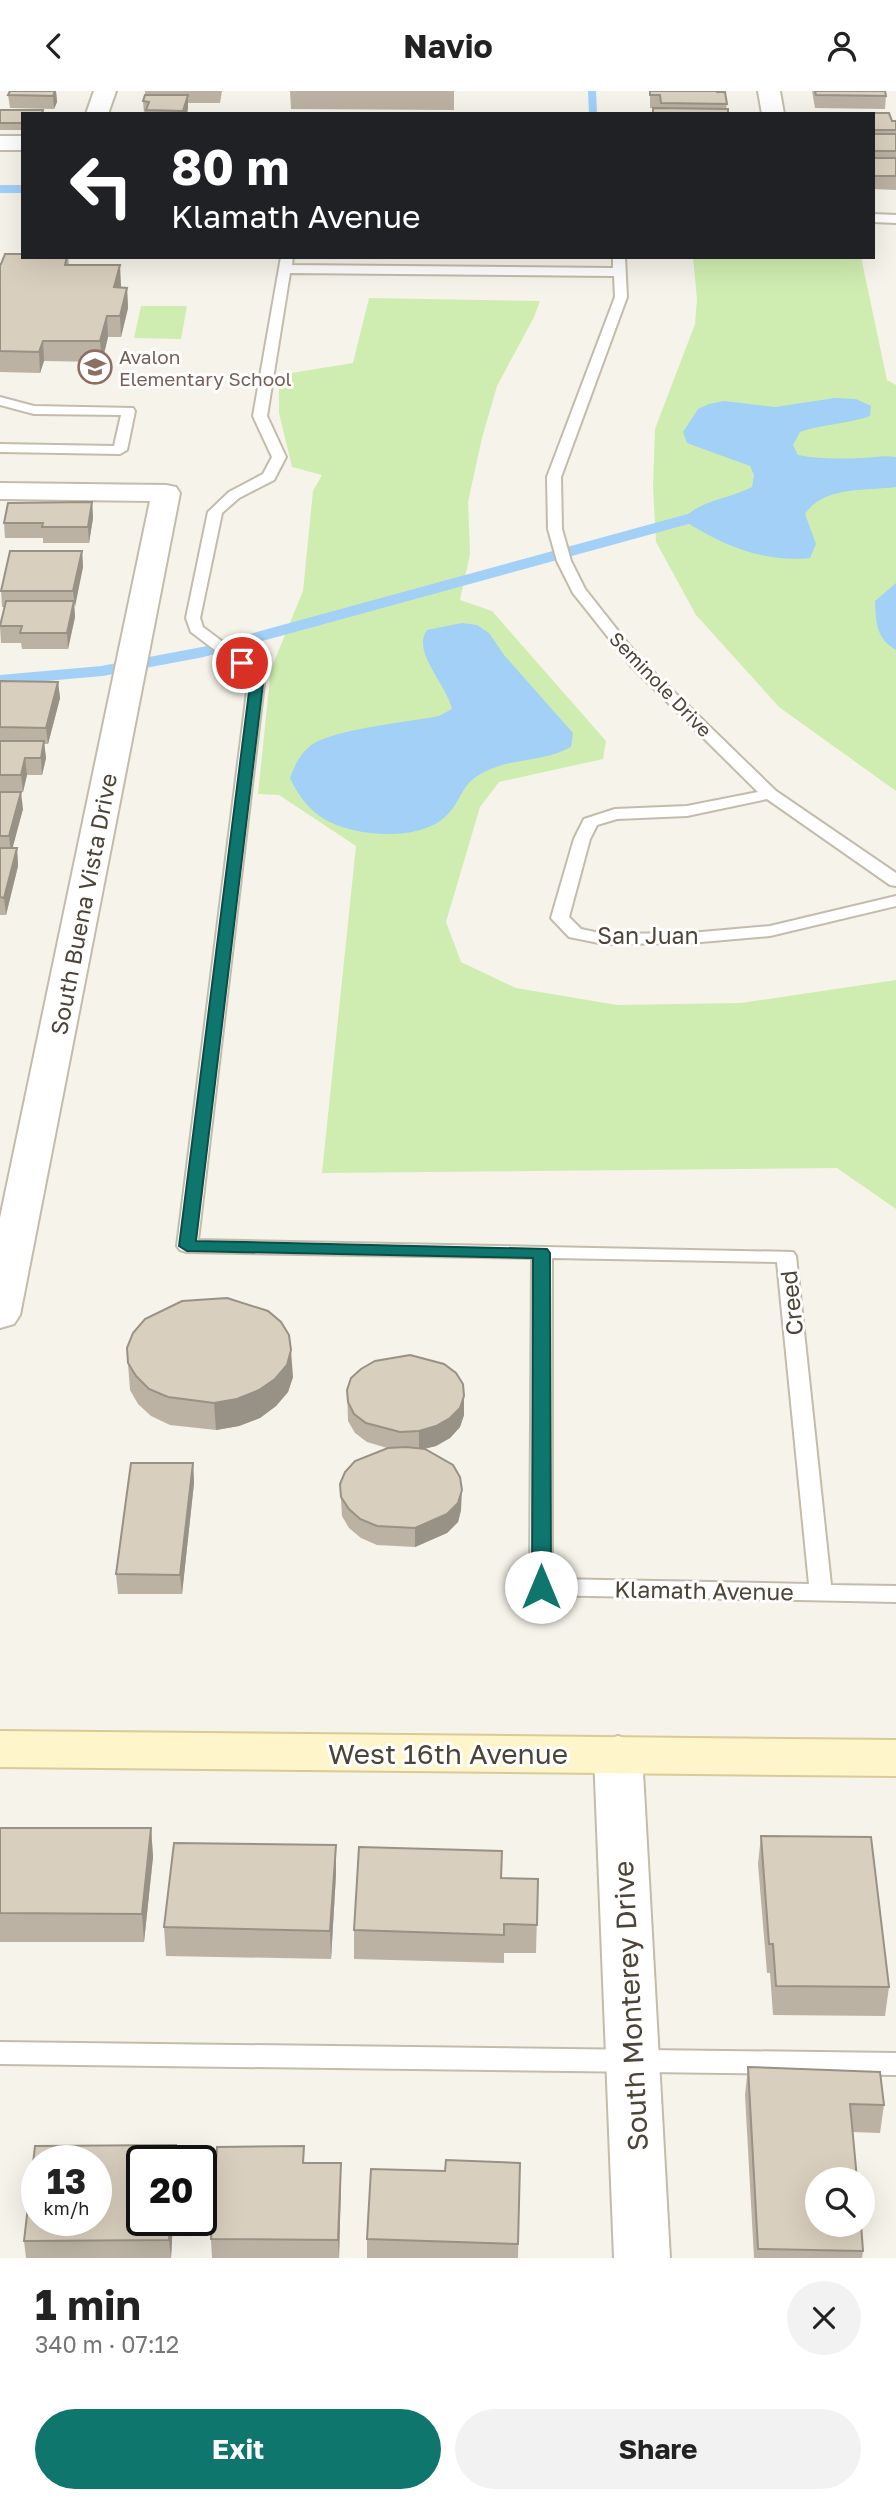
<!DOCTYPE html>
<html lang="en">
<head>
<meta charset="utf-8">
<style>
	:root { --surface:#fff; --page:#f2f2f2; --text:#222; --muted:#767676; --accent:#0f766e }
	body { margin:0; font-family:"Golos Text",sans-serif; background:var(--page); color:var(--text); height:100vh; display:flex; flex-direction:column; font-size:26px; white-space:nowrap }
	* { box-sizing:border-box; margin:0 }
	p { font-size:23px; color:var(--muted) }
	.icon { flex:none; width:38px; height:38px; fill:none; stroke:currentColor; stroke-width:2; stroke-linecap:round; stroke-linejoin:round }
	.map { position:relative; height:2167px; overflow:hidden }
	.sheet { display:flex; flex-direction:column; background:var(--surface); flex:1 }
	.sheet>* { flex:none }
	.guide { position:absolute; left:21px; top:21px; width:854px; height:147px; border-radius:0px; box-shadow:0 7px 28px #0002; background:#202124; color:#fff; overflow:hidden }
	.fabs { position:absolute; left:805px; top:2076px; display:grid; gap:14px }
	.fabs a { display:grid; place-items:center; width:70px; height:70px; border-radius:50%; background:var(--surface); box-shadow:0 7px 28px #0002; font-size:35px }
	.speed { position:absolute; left:21px; top:2054px; display:flex; gap:14px; font-size:35px; font-weight:700; text-align:center }
	.speed>* { display:grid; place-content:center; width:91px; height:91px; border-radius:50%; background:var(--surface); box-shadow:0 7px 28px #0002; line-height:1 }
	.speed small { font-size:18px; font-weight:400 }
	.speed .limit { border:4px solid #111; border-radius:10px; background:#fff; color:#111 }
	.pin { position:absolute; display:grid; place-items:center; width:60px; height:60px; color:#fff; margin:-30px; border:4px solid #fff; border-radius:50%; box-shadow:0 2px 7px #0007 }
	.me { position:absolute; width:77px; margin:-38px; rotate:0deg; stroke-linejoin:round; filter:drop-shadow(0 0 5px #0008) }
	.turn { display:flex; align-items:center; gap:24px; height:147px; padding:0 35px; font-size:32px }
	.turn .icon { width:91px; height:91px; stroke-width:2.5 }
	.turn b { display:block; font-size:49px; line-height:60px }
	.round { display:grid; place-items:center; flex:none; width:74px; height:74px; border-radius:37px; background:var(--page) }
	.summary { display:flex; align-items:center; justify-content:space-between; height:119px; padding:0 35px }
	h1 { font-size:42px; font-weight:700; line-height:52px }
	.cta { display:flex; gap:14px; margin-top:auto; padding:14px 35px }
	.cta a { flex:1; height:80px; border-radius:42px; background:var(--accent); color:#fff; font-size:28px; font-weight:700; line-height:80px; text-align:center }
	.cta a+a { background:var(--page); color:var(--text) }
	header { display:flex; justify-content:space-between; align-items:center; height:91px; padding:0 35px; background:var(--surface); font-size:32px; font-weight:700 }
	.map>svg:first-child { display:block }
</style>
</head>
<body>
<header><svg class="icon" aria-label="back" viewBox="0 0 24 24"><path d="M15 5l-7 7 7 7"/></svg>Navio<svg class="icon" aria-label="person" viewBox="0 0 24 24"><circle cx="12" cy="8" r="4"/><path d="M4 21q1-7 8-7t8 7"/></svg></header>
<div class="map">
<svg width="896" height="2167" viewBox="0 0 896 2167">
	<rect width="100%" height="100%" fill="#f6f3ea"/>
	<!-- green -->
	<g fill="#cfedb0">
		<path d="M693,166H861L887,289L896,294V700L779,616L696,524L656,451L653,396L655,338L695,233L697,208Z"/>
		<path d="M369,207L540,210L534,226L497,295L482,347L468,411L470,463L460,509L492,520L606,650L603,668L499,691L480,716L446,831L461,871L516,897L617,914L741,912L896,889V1118L837,1077L322,1082L356,755L279,704L258,703L271,578L303,500L313,400L322,384L292,376L279,322V284L353,272Z"/>
		<path d="M141,215H187L181,248L134,247Z"/>
	</g>
	<!-- water -->
	<g fill="#a2d0f6">
		<path d="M835,307L856,308L871,315L870,325C848,333 823,333 800,341L793,354L798,364C818,368 840,368 861,367C874,367 884,364 896,366V396C866,400 823,395 805,423L816,453L810,467C763,472 722,454 683,429C698,409 730,408 752,396L754,384L750,375L687,352L683,341L698,318L709,313L724,310L775,316Z"/>
		<path d="M896,492V559C876,547 876,532 875,510Z"/>
		<path d="M462,532L477,534L489,542L504,564L573,642L571,656C544,671 511,667 484,681C460,693 462,710 446,725C420,751 354,746 324,728C308,718 298,704 290,687C295,674 299,664 310,655C332,638 409,631 439,625L452,618C447,594 411,560 427,539Z"/>
	</g>
	<g fill="none" stroke-linecap="round" stroke-linejoin="round">
		<!-- stream-far1 -->
		<g stroke="#a2d0f6" stroke-width="8">
			<path d="M592,0L593,23"/>
			<path d="M0,98H23"/>
		</g>
		<!-- stream -->
		<path stroke="#a2d0f6" stroke-width="10" d="M0,589L102,580L203,561L699,425"/>
		<defs>
			<g id="lane">
				<path d="M873,123L896,124V132L873,131Z"/>
				<path d="M281,166H293L292,174L613,177V166H625L627,206L561,386L562,438L571,470L585,498L641,569L776,700L896,782V795L890,794L767,708L687,725L617,728L597,734L590,748L569,826L581,838L604,843L690,842L770,835L896,805V815L770,845L690,852L604,853L569,846L551,827L574,748L584,728L615,718L687,715L758,701L631,575L573,502L557,470L548,438L547,386L615,206L614,185L290,182L267,325L286,366L274,389L239,407L222,422L200,527L203,536L247,569L264,593L198,1149L793,1161L796,1165L831,1494L896,1495V1511L541,1504L533,1502L530,1496L532,1167L187,1161L180,1159L177,1155L248,593L236,575L191,541L186,527L208,421L229,401L263,383L272,366L253,325ZM552,1167L777,1171L809,1493L552,1488Z"/>
				<path d="M0,306L34,315L133,317L135,320L127,359L120,363L0,361V353L114,355L121,324L34,323L0,314Z"/>
				<path d="M0,1951L896,1962V1984L0,1973Z"/>
			</g>
			<g id="street">
				<path d="M94,0H116L108,23H86Z"/>
				<path d="M758,0H780L784,23H762Z"/>
				<rect x="0" y="45" width="23" height="14"/>
				<path d="M0,392L166,394L176,396L180,402L20,1224L14,1233L0,1237V1127L150,410L0,408Z"/>
				<path d="M618,1645L635,1651L642,1663L670,2167H614L594,1663L601,1651Z"/>
			</g>
			<path id="secondary" d="M0,1640L896,1649V1685L0,1676Z"/>
		</defs>
		<!-- lane casing -->
		<use href="#lane" stroke="#c3bcab" stroke-width="4"/>
		<!-- street casing -->
		<use href="#street" stroke="#c3bcab" stroke-width="4"/>
		<!-- secondary casing -->
		<use href="#secondary" stroke="#d9ca96" stroke-width="4"/>
		<!-- lane -->
		<use href="#lane" fill="#fff" fill-rule="evenodd"/>
		<!-- street -->
		<use href="#street" fill="#fff" fill-rule="evenodd"/>
		<!-- secondary -->
		<use href="#secondary" fill="#fff5cb" fill-rule="evenodd"/>
	</g>
	<!-- wall -->
	<g fill="#bbb2a3" fill-rule="evenodd">
		<path d="M56,0L57,11L54,18L10,17L8,4Z"/>
		<path d="M145,0H222L220,12H188L187,23H144L143,10L145,4Z"/>
		<path d="M290,0H454V19L291,18Z"/>
		<path d="M650,0H722L727,13L726,18L650,17Z"/>
		<path d="M812,0H885L886,5L885,18L815,17Z"/>
		<path d="M0,19L23,23V39H0Z"/>
		<path d="M873,23L892,30H896V99L873,98Z"/>
		<path d="M23,166H68L69,174L121,194V196L127,197L128,217L121,246H108L102,271L44,270L40,282L0,281V173Z"/>
		<path d="M92,411L93,427L89,452H43V447H5L4,432Z"/>
		<path d="M82,460L83,476L74,516L75,526L68,558H22L21,552H1L0,535L4,516H2L1,500Z"/>
		<path d="M0,590L58,591L60,607L48,653H44L46,667L42,684H27L23,701H5L23,718L12,757H17L18,775L6,824H0Z"/>
		<path d="M128,1272L293,1286L288,1301L276,1315L260,1327L239,1335L216,1339L170,1334L151,1325L138,1313L130,1299Z"/>
		<path d="M347,1299L464,1324L460,1336L450,1347L436,1355L424,1358L461,1419L458,1431L447,1442L415,1456L377,1454L361,1447L349,1437L342,1425L340,1393L387,1357L367,1351L355,1342L348,1330Z"/>
		<path d="M193,1372L194,1392L182,1503H118L116,1483Z"/>
		<path d="M0,1737H151L153,1766L144,1851H0Z"/>
		<path d="M761,1745L889,1896L885,1925L773,1924L770,1882H767L758,1773Z"/>
		<path d="M336,1783L331,1868L166,1865L164,1836Z"/>
		<path d="M502,1787L538,1788L536,1862H504V1872L354,1868V1839Z"/>
		<path d="M748,1976L884,2014L880,2042L853,2041L863,2160L862,2167H754L745,2004Z"/>
		<path d="M176,2054L177,2070H142V2130H173L171,2167H26L24,2150L35,2055ZM37,2070H96V2130H37Z"/>
		<path d="M305,2072H341V2092L339,2167H212L211,2148Z"/>
		<path d="M520,2072L518,2167H367V2148Z"/>
	</g>
	<!-- shaded-wall -->
	<g fill="#989185">
		<path d="M55,0H56L57,11L54,18L53,5Z"/>
		<path d="M188,4V17L187,23H183Z"/>
		<path d="M120,174L121,194L116,217L114,196Z"/>
		<path d="M127,197L128,217L121,246L120,225Z"/>
		<path d="M107,225L108,246L102,271L100,250Z"/>
		<path d="M43,250L44,270L40,282L39,261Z"/>
		<path d="M92,411L93,427L89,452L88,436Z"/>
		<path d="M82,460L83,476L75,516L73,500Z"/>
		<path d="M74,510L75,526L68,558L67,542Z"/>
		<path d="M58,591L60,607L48,653L46,637Z"/>
		<path d="M44,650L46,667L42,684L41,667Z"/>
		<path d="M25,667L27,684L23,701L21,684Z"/>
		<path d="M21,701L23,718L11,763L9,745Z"/>
		<path d="M17,757L18,775L6,824L4,807Z"/>
		<path d="M291,1259L293,1286L288,1301L276,1315L260,1327L239,1335L216,1339L214,1312Z"/>
		<path d="M464,1305V1324L460,1336L450,1347L436,1355L419,1359V1340Z"/>
		<path d="M193,1372L194,1392L182,1503L180,1484Z"/>
		<path d="M462,1399L461,1419L458,1431L447,1442L415,1456V1437Z"/>
		<path d="M151,1737L153,1766L144,1851L142,1823Z"/>
		<path d="M336,1754V1783L331,1868L330,1840Z"/>
		<path d="M341,2072V2092L339,2167L338,2149Z"/>
		<path d="M170,2130H173L171,2167L169,2149Z"/>
	</g>
	<!-- building -->
	<g fill="#d9cfbe" stroke="#989185" stroke-width="2" fill-rule="evenodd">
		<path d="M10,0H55L53,5L8,4Z"/>
		<path d="M650,0H717V1H725L727,13L661,12L660,4H650Z"/>
		<path d="M815,0H885L886,5L816,4Z"/>
		<path d="M145,4H188L183,20L146,19L149,11L143,10Z"/>
		<path d="M653,17L728,18V23H653Z"/>
		<path d="M0,19H43L42,23H23V32H0Z"/>
		<path d="M819,22H889L892,30H896V39H873V23H819Z"/>
		<rect x="873" y="43" width="23" height="17"/>
		<rect x="873" y="67" width="23" height="18"/>
		<path d="M5,163H23V166H67L65,174H120L114,196L127,197L120,225H107L100,250H43L39,261L0,260V173H1Z"/>
		<path d="M92,411L88,436H42L43,432H4L8,412Z"/>
		<path d="M10,460H82L73,500H1Z"/>
		<path d="M6,510H74L67,542H20L22,535H0Z"/>
		<path d="M0,590L58,591L46,637L0,636Z"/>
		<path d="M0,650H44L41,667H25L21,684H0Z"/>
		<path d="M0,701H21L9,745H0Z"/>
		<path d="M0,757H17L4,807L0,806Z"/>
		<path d="M227,1207L268,1220L281,1231L289,1244L291,1259L287,1274L275,1288L259,1299L237,1308L214,1312L168,1306L149,1298L136,1285L128,1272L127,1257L133,1242L145,1228L182,1210Z"/>
		<path d="M410,1264L444,1273L456,1282L463,1293L464,1305L460,1317L450,1327L436,1335L419,1340L400,1341L366,1332L354,1323L348,1311L347,1299L351,1287L361,1278L375,1270Z"/>
		<path d="M406,1356L425,1358L453,1374L460,1386L462,1399L458,1412L447,1423L415,1437L377,1435L360,1428L349,1418L341,1406L340,1393L345,1381L355,1370L388,1357Z"/>
		<path d="M131,1372H193L180,1484L116,1483Z"/>
		<path d="M0,1737H151L142,1823L0,1822Z"/>
		<path d="M761,1745L871,1746L889,1896L776,1895L773,1853H769Z"/>
		<path d="M174,1752L336,1754L330,1840L164,1836Z"/>
		<path d="M359,1756L502,1760L501,1787L538,1788L537,1834L504,1833V1844L354,1839Z"/>
		<path d="M748,1976L880,1981L884,2014L850,2013L857,2088H817V2133H861L863,2160L758,2158Z"/>
		<path d="M176,2054L175,2070H142V2130H170L169,2149L24,2150L35,2055ZM37,2070H96V2130H37Z"/>
		<path d="M304,2055L303,2072H341L338,2149L211,2148L217,2056Z"/>
		<path d="M446,2069L520,2072L518,2153L367,2148L371,2078L445,2080Z"/>
	</g>
	<!-- route -->
	<path fill="#0f766e" stroke="#0a4d48" stroke-width="2" d="M242,568L247,569L263,593L196,1150L547,1158L550,1162L551,1496L548,1501H535L532,1496L533,1167L187,1160L179,1155L250,593L236,572Z"/>
	<!-- icons -->
	<defs>
		<symbol id="school-ring" viewBox="-11 -11 22 22"><circle r="9.5" fill="#fff" stroke="#8d6e63" stroke-width="1.5"/><path d="M0-5L7-2L0 1L-7-2ZM-4 1L0 2.5L4 1V4Q0 6-4 4Z" fill="#8d6e63"/></symbol>
	</defs>
	<g fill-rule="evenodd">
		<use href="#school-ring" x="76" y="257" width="38" height="38"/>
	</g>
	<g text-anchor="middle" dominant-baseline="central" stroke-width="6" stroke-linejoin="round" paint-order="stroke">
		<!-- far-education labels -->
		<g font-size="19" fill="#785e54" stroke="#fff" text-anchor="start">
			<text x="119" y="265">Avalon<tspan x="119" dy="22">Elementary School</tspan></text>
		</g>
		<!-- far-street labels -->
		<g font-size="19" fill="#4b4437" stroke="#fff">
			<text transform="translate(661 593) rotate(46)">Seminole Drive</text>
		</g>
		<!-- street labels -->
		<g font-size="23" fill="#4b4437" stroke="#fff">
			<text transform="translate(83 813) rotate(-79)">South Buena Vista Drive</text>
			<text x="648" y="844">San Juan</text>
			<text transform="translate(791 1212) rotate(-96)">Creed</text>
			<text transform="translate(704 1499) rotate(1)">Klamath Avenue</text>
		</g>
		<!-- near-street labels -->
		<g font-size="28" fill="#4b4437" stroke="#fff">
			<text x="448" y="1662">West 16th Avenue</text>
			<text transform="translate(630 1915) rotate(-93)">South Monterey Drive</text>
		</g>
	</g>
</svg>
<div class="fabs">
<a><svg class="icon" aria-label="search" viewBox="0 0 24 24"><circle cx="10" cy="10" r="6"/><path d="M15 15l6 6"/></svg></a>
</div>
<div class="speed"><div>13<small>km/h</small></div><div class="limit">20</div></div>
<div class="pin" style="left:242px;top:572px;background:#d93025"><svg class="icon" aria-label="arrive" viewBox="0 0 24 24"><path d="M6 21V4h12l-3 4 3 4H6"/></svg></div>
<svg class="me" style="left:541px;top:1496px" viewBox="-20 -20 40 40"><circle r="19" fill="#fff"/><path d="M0-13L10 11 0 6-10 11z" fill="#0f766e"/></svg>
<div class="guide">
<div class="turn"><svg class="icon" aria-label="left" viewBox="0 0 24 24"><path d="M17 20v-9H6M10 6l-5 5 5 5"/></svg><div><b>80 m</b>Klamath Avenue</div></div>
</div>
</div>
<section class="sheet">
<div class="summary"><div><h1>1 min</h1><p>340 m · 07:12</p></div><a class="round"><svg class="icon" aria-label="close" viewBox="0 0 24 24"><path d="M6 6l12 12M18 6L6 18"/></svg></a></div>
<div class="cta"><a>Exit</a><a>Share</a></div>
</section>
</body>
</html>
